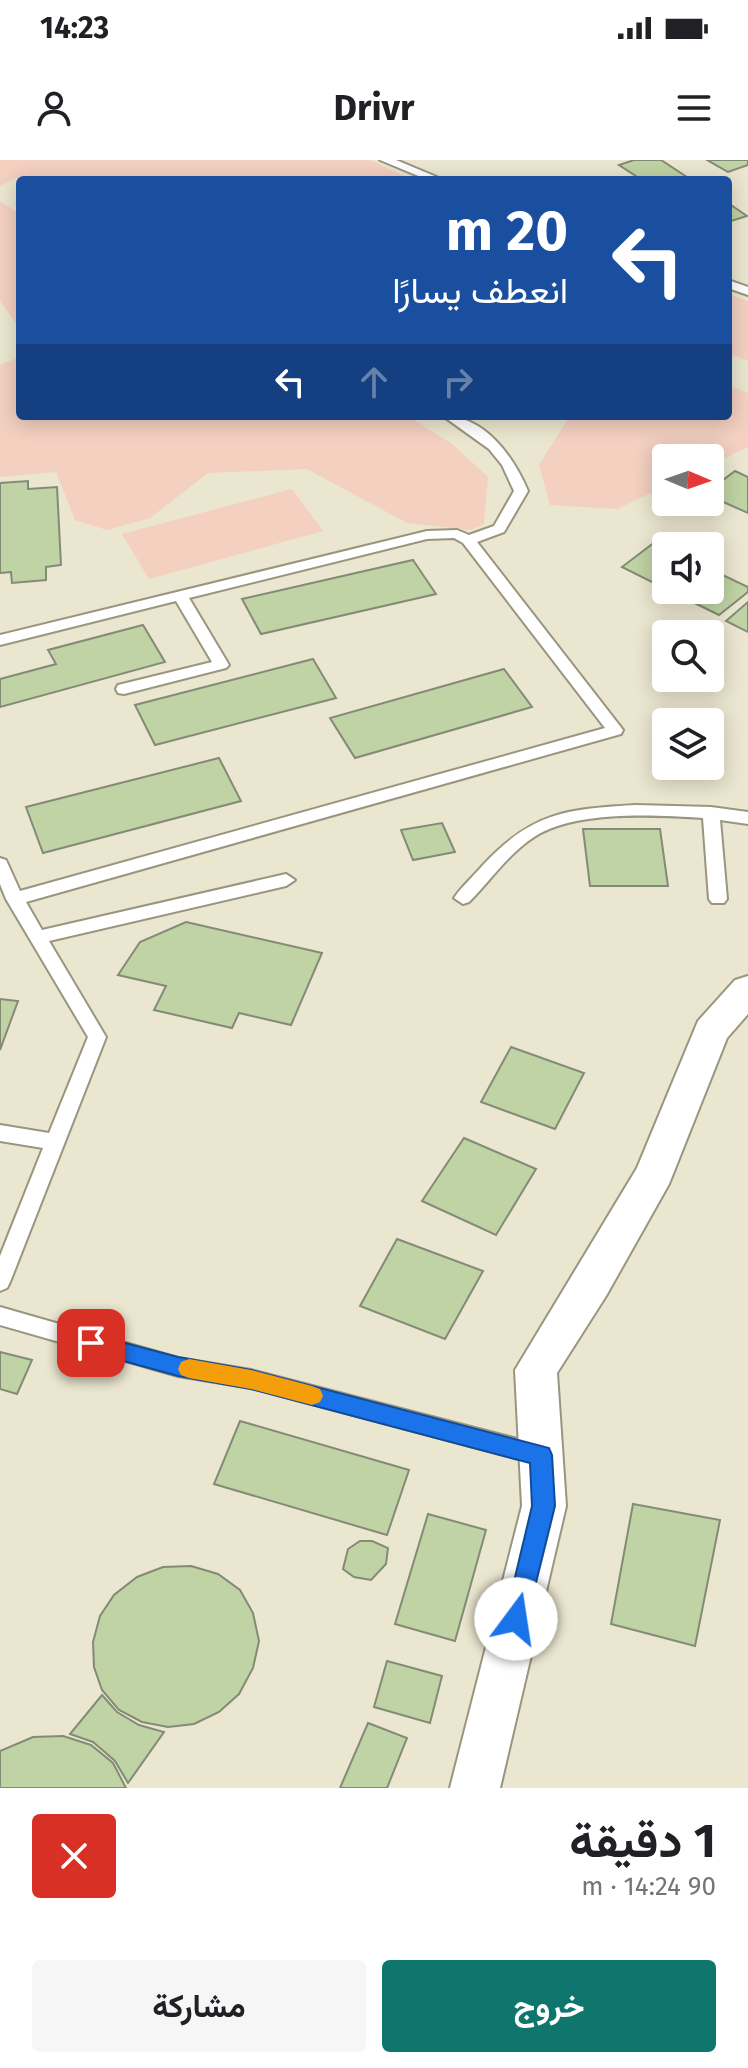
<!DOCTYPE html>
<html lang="ar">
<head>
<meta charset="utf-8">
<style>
	:root { --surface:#fff; --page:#f6f6f6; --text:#202124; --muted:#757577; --accent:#0f766e }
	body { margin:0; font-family:"Fira Sans",Vazirmatn,sans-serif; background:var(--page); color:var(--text); direction:rtl; height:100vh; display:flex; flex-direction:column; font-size:30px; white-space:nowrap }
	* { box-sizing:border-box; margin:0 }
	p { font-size:26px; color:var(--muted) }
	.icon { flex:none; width:44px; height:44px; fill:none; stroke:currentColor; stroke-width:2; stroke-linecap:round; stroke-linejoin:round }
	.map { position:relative; height:1628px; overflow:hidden; direction:ltr }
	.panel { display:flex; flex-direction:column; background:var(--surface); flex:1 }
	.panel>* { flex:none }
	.top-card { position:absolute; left:16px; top:16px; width:716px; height:244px; border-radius:8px; box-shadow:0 4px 20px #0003; direction:rtl; background:#1a4fa0; color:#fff; overflow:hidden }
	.needle { width:52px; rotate:92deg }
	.controls { position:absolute; left:652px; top:284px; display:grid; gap:16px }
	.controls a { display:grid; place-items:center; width:72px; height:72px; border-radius:8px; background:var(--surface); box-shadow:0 4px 20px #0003; font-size:40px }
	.pin { position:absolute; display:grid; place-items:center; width:68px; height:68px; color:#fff; margin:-34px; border-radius:16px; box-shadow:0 4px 12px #0006 }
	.me { position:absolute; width:88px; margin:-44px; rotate:14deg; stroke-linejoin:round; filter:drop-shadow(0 0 6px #0008) }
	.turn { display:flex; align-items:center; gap:28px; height:168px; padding:0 32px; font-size:36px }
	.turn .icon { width:104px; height:104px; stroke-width:2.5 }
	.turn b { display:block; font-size:56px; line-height:68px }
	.lanes { display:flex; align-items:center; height:76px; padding:0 32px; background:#0003; justify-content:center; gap:40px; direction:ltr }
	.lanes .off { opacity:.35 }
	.round { display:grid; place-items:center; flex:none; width:84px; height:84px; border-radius:8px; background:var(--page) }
	.summary { display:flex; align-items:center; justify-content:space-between; height:136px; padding:0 32px }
	h1 { font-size:48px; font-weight:700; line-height:60px }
	.action { display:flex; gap:16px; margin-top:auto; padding:16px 32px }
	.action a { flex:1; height:92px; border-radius:8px; background:var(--accent); color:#fff; font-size:32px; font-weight:700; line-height:92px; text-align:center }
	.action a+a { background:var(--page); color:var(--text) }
	.status { display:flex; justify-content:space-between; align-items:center; height:56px; padding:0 40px; background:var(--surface); direction:ltr }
	.status svg { height:22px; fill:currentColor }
	header { display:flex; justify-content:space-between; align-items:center; height:104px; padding:0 32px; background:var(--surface); font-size:36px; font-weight:700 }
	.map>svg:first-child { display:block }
</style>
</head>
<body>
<div class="status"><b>14:23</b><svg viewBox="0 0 49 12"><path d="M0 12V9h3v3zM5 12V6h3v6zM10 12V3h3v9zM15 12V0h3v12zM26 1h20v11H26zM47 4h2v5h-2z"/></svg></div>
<header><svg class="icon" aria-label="menu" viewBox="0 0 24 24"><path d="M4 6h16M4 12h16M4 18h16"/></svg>Drivr<svg class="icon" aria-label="person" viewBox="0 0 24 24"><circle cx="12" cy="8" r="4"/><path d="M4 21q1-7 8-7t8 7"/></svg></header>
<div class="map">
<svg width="748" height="1628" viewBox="0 0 748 1628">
	<rect width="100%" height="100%" fill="#eae6cf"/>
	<!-- green -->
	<g fill="#f3d0c0">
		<path d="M0,0H370L413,20L17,18L0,26Z"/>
		<path d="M0,41L20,54V169L0,141Z"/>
		<path d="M728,134L748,141V201L728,193Z"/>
		<path d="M20,197V256H408L452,284L488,317L484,364L471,370L407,363L307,309L208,313L150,358L107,370L75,360L56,312L0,317V205Z"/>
		<path d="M728,225L748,233V287L710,305V298H666V326L617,349L550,345L539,305L570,256H728Z"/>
		<path d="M292,329L323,371L149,419L122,374Z"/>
	</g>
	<!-- building -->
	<g fill="#c0d3a4" stroke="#838b77" stroke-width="2">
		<path d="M634,0H661L690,19L642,20L619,5Z"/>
		<path d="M707,0H748V5L728,12Z"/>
		<path d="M728,43L747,56L728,62Z"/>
		<path d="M735,311L748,317V353L710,336V330Z"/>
		<path d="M28,321V329L57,327L61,405L46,407V420L12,423L11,412L0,413V323Z"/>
		<path d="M655,382L666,387V429L622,407Z"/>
		<path d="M413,400L436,434L261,474L242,439Z"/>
		<path d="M710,409L748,427V432L719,455L668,430H710Z"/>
		<path d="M748,442V472L726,461Z"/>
		<path d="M143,465L165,502L0,547V519L56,504L48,490Z"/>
		<path d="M313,499L336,538L155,585L135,545Z"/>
		<path d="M504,509L532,547L355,598L330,558Z"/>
		<path d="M219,598L241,641L43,693L26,647Z"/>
		<path d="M442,663L455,692L413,700L401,670Z"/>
		<path d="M583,669H660L668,726H590Z"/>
		<path d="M186,762L322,793L291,865L239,853L232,868L154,850L166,826L118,815L140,782Z"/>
		<path d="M0,839L18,841L0,890Z"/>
		<path d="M511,887L584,913L555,969L481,942Z"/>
		<path d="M464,978L536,1009L496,1075L422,1041Z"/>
		<path d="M397,1079L483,1111L445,1179L360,1146Z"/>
		<path d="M0,1192L32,1200L17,1234L0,1229Z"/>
		<path d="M240,1261L409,1310L387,1375L214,1324Z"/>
		<path d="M633,1344L720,1360L695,1486L611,1464Z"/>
		<path d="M428,1354L486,1370L455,1481L395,1464Z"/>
		<path d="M360,1381H372L388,1388L386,1404L371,1420L354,1417L343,1409L348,1389Z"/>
		<path d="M191,1406L218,1414L240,1430L253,1453L259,1481L253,1508L239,1534L219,1552L194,1564L168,1567L142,1562L119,1550L102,1530L94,1507L93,1482L100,1456L114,1435L137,1417L163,1407Z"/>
		<path d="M387,1501L442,1516L430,1563L374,1547Z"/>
		<path d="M102,1535L117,1552L139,1565L164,1572L128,1623L115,1601L93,1582L70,1574Z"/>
		<path d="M368,1563L407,1578L387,1628H340Z"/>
		<path d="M63,1576L91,1585L113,1603L126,1628H0V1591L33,1577Z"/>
	</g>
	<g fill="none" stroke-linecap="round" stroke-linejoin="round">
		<defs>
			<g id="service">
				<path d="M380,0H396L444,20H428Z"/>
				<path d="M728,120L748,127V135L728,128Z"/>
				<path d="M443,256C485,256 513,296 528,331L504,372L477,382L623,570L621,574L26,742L42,770L286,714L295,720L286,726L49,781L106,877L10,1122L7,1128L0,1131V1096L43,988L0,981V965L49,973L88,877L6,739L0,724V698L6,700L20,731L605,568L463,383L454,378L427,379L189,438L229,505L226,508L124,534L118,533L116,529L118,525L212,502L176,441L0,485V475L427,371L457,370L469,375L494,366L514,331L502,305L489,289Z"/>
				<path d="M636,645L711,647L748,652V664L720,660L727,739L724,743H712L709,739L703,658C655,655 576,650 534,677C509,693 490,721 469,742L463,744L454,738C462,726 474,716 483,705C532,652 567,649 636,645Z"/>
				<path d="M0,1147L178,1198L251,1210L541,1285L549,1288L552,1295L549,1302L541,1305L251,1228L178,1216L0,1165Z"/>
			</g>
			<path id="minor" d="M748,816V854L727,878L669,1024L606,1136L557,1213L566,1346L500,1628H450L522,1346L515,1210L637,1008L698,861L735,820Z"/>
		</defs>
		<!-- service casing -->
		<use href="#service" stroke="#99957f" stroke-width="4"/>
		<!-- minor casing -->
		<use href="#minor" stroke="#99957f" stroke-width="4"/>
		<!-- service -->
		<use href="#service" fill="#fff" fill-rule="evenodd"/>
		<!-- minor -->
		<use href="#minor" fill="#fff" fill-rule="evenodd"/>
	</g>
	<!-- route -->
	<path fill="#1a73e8" stroke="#114b97" stroke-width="2" d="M91,1174L178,1197L251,1210L549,1288L552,1295L555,1346L525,1467L516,1470L508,1467L505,1459L532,1346L530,1303L251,1229L178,1216L91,1192L83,1189L80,1183L83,1176Z"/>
	<!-- slow -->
	<path fill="#f59e0b" d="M189,1199L251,1210L312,1226L320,1229L323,1236L320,1242L312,1245L251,1229L189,1218L181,1215L178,1209L181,1202Z"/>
</svg>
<div class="controls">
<a><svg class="needle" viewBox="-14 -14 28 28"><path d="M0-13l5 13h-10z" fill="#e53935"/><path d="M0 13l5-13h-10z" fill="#757577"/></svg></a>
<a><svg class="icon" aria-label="sound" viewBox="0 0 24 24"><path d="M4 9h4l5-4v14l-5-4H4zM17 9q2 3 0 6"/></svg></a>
<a><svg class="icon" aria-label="search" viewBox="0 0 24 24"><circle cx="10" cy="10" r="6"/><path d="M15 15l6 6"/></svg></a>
<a><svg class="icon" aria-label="layers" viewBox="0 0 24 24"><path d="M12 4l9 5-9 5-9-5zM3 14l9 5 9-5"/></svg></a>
</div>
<div class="pin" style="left:91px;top:1183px;background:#d93025"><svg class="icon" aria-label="arrive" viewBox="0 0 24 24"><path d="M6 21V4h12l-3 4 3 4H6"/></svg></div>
<svg class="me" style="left:516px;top:1459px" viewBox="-20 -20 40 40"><circle r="19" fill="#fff"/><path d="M0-13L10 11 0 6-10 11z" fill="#1a73e8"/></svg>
<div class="top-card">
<div class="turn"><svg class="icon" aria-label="left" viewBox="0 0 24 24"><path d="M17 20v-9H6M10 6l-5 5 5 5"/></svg><div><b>20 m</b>انعطف يسارًا</div></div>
<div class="lanes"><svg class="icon" aria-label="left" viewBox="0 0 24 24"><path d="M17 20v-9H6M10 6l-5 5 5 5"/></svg><svg class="icon off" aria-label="ahead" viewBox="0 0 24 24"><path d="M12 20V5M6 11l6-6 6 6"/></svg><svg class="icon off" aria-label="right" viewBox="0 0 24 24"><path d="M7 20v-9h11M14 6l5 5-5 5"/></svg></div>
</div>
</div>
<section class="panel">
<div class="summary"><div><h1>1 دقيقة</h1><p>90 m · 14:24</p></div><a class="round" style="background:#d93025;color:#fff"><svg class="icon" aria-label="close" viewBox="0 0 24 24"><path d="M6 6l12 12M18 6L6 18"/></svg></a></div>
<div class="action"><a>خروج</a><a>مشاركة</a></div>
</section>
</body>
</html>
